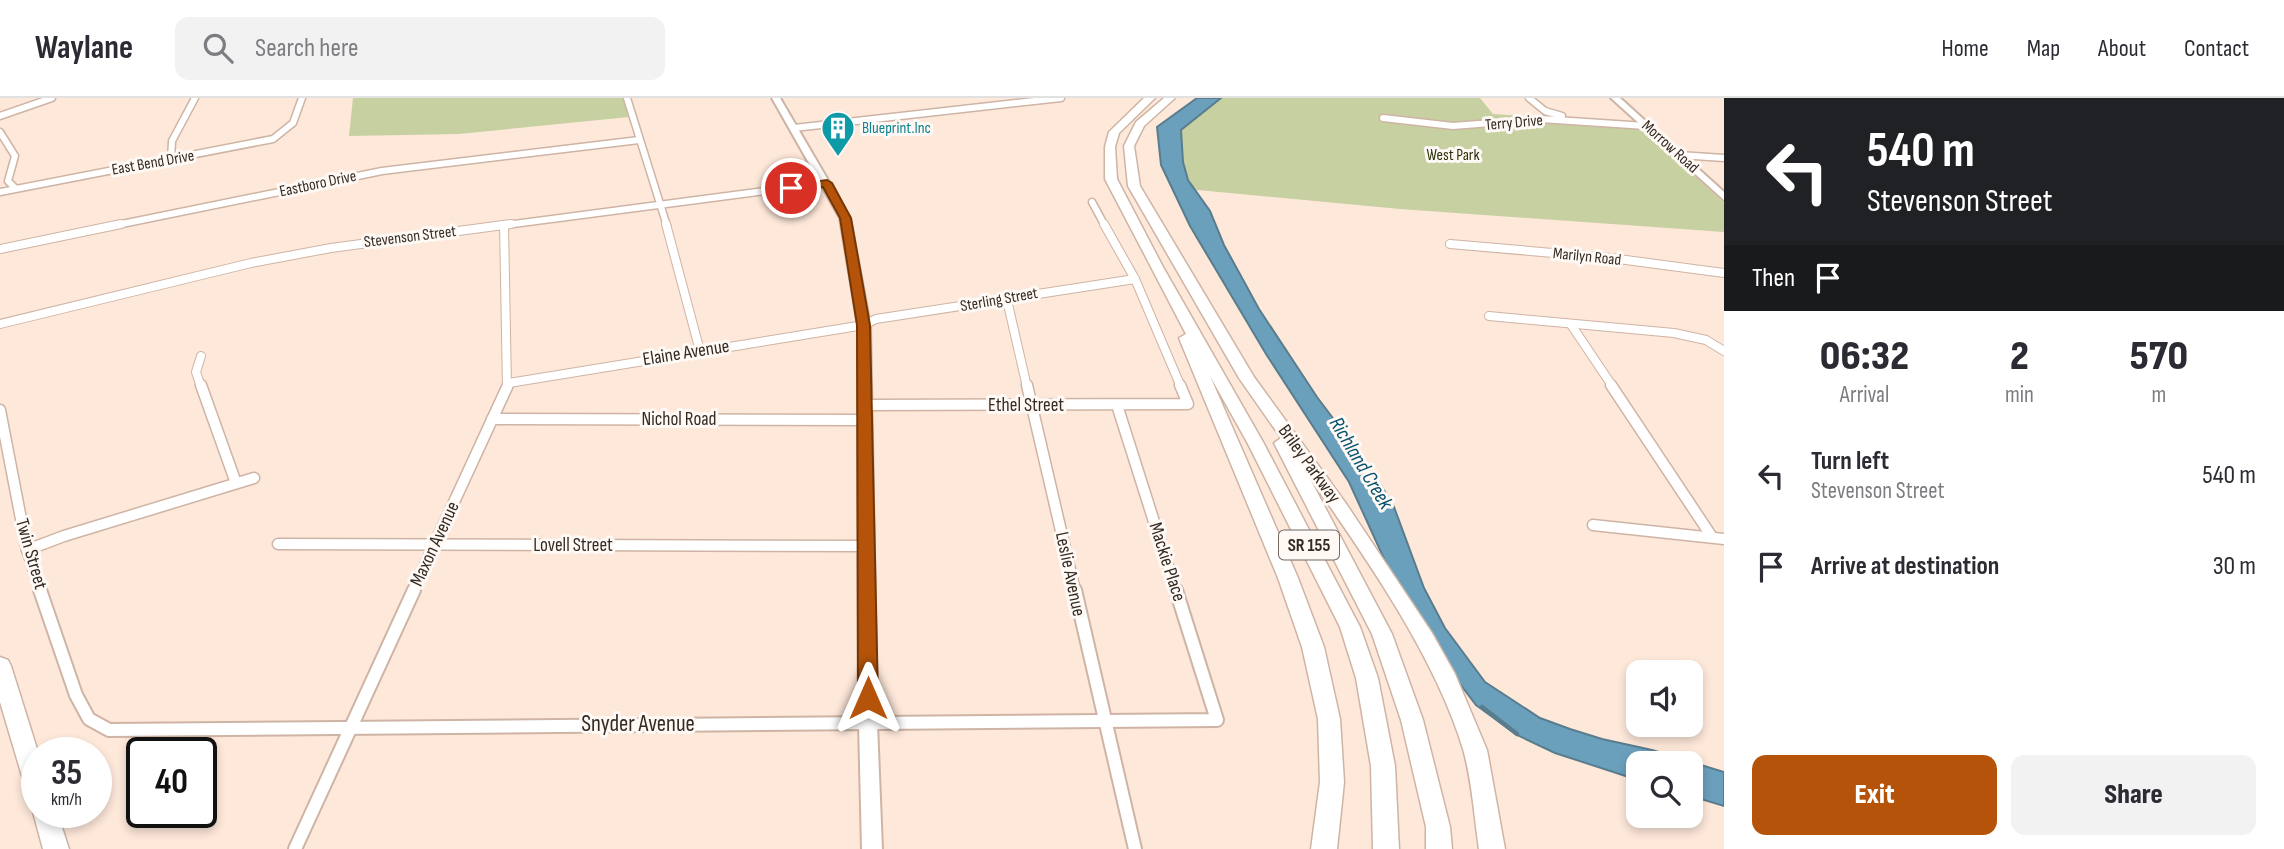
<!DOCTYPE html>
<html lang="en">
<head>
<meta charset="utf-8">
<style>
	:root { --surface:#fff; --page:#f2f2f3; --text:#2b2b33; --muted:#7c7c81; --line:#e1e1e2; --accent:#b45309 }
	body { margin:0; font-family:"Sofia Sans Condensed",sans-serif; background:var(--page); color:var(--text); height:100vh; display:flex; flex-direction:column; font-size:26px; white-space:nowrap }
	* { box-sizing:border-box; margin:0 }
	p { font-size:23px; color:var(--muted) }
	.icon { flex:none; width:38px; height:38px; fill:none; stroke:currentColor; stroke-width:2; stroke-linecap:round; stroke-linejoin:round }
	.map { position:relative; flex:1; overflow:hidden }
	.details { display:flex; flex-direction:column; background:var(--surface); width:560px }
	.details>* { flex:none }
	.guide { background:#202124; color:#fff; overflow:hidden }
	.tools { position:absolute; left:1626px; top:562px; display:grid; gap:14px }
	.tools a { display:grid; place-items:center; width:77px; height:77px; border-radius:14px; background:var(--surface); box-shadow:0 4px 10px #0003; font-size:35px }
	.speed { position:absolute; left:21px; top:639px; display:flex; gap:14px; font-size:35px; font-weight:700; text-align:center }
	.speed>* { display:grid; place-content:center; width:91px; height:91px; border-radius:50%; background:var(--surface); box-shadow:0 4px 10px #0003; line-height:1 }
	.speed small { font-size:18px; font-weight:400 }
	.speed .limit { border:4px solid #111; border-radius:10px; background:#fff; color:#111 }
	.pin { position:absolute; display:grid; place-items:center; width:60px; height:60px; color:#fff; margin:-30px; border:4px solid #fff; border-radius:50%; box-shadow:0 2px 7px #0007 }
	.me { position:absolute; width:77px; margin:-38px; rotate:0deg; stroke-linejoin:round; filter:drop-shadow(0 0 5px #0008) }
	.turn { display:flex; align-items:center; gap:24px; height:147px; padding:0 28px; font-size:32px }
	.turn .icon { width:91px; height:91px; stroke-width:2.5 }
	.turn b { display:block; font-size:49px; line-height:60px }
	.then { display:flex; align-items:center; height:66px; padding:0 28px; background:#0003; gap:14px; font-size:26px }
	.eta { display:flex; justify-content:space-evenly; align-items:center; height:119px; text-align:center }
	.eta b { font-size:42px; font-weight:800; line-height:49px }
	.action { display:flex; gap:14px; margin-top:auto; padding:14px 28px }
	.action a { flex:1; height:80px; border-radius:14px; background:var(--accent); color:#fff; font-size:28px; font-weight:800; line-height:80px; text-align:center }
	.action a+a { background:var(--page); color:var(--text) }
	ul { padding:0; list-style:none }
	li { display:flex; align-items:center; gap:21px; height:91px; padding:0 28px }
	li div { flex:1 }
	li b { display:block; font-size:26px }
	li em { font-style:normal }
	header { display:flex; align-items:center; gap:42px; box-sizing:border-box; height:98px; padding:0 35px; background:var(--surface); border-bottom:2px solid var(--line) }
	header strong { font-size:33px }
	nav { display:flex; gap:38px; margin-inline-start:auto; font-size:24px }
	.search { width:490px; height:63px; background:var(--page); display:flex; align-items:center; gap:18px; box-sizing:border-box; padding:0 24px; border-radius:14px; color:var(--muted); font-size:26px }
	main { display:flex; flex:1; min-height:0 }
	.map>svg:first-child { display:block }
</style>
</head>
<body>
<header>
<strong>Waylane</strong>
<div class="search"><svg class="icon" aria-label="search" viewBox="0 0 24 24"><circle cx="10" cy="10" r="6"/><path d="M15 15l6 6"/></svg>Search here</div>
<nav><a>Home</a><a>Map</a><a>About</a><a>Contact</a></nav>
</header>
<main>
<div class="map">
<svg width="1724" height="751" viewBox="0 0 1724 751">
	<rect width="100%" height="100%" fill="#fee8da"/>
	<!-- green -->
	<g fill="#c7d0a1">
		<path d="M353,0H623L629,19L459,36L349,38Z"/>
		<path d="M1213,0H1480L1493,16L1637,25L1724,105V134L1400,111L1187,91L1177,29Z"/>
	</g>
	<!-- water -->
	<path fill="#6aa0bc" stroke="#5a7d8e" stroke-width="2" d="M1197,0H1221L1181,32L1183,64L1188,82L1210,113L1224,147L1259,211L1317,299L1372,372L1394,409L1424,490L1445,530L1485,584L1540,620L1570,631L1602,641L1652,652L1724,674V708L1691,698L1690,665H1638V682L1555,655L1517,637L1476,607L1444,565L1391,476L1349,384L1266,256L1190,128L1161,67L1157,29Z"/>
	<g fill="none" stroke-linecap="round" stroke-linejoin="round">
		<!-- stream -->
		<path stroke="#5a7d8e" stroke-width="4.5" d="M1482,609L1517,636"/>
		<defs>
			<g id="street-far3">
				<path d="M627,0L667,128"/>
				<path d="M1529,0L1545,13L1562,18"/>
				<path d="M0,18L52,0"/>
				<path d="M1383,20L1453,28L1541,21L1646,28"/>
				<path d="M794,30L1061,0"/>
				<path d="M0,34L15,58L8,83L15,90"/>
				<path d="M1679,57L1724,60"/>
				<path d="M171,62L172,43L195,0"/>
				<path d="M0,94L273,41L293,25L302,0"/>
				<path d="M1092,104L1105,128"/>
				<path d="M112,128L382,73L639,42"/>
				<path d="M498,128L826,85"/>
			</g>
			<g id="street-far2">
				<path d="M666,126L700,253"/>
				<path d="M1104,126L1135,181L1181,289"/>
				<path d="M504,127L507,289"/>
				<path d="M1450,146L1611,160L1724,175"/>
				<path d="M0,151L121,126"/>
				<path d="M1007,202L1027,289"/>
				<path d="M1489,218L1674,235L1706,242L1724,253"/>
				<path d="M0,226L251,165L331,150L511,126"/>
				<path d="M1572,228L1613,289"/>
				<path d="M201,258L196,274L201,289"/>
				<path d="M509,285L864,227L876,221L1135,181"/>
			</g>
			<g id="street-far1">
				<path d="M201,287L236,385"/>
				<path d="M1027,287L1075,493"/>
				<path d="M1611,287L1712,439"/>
				<path d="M865,307L1188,306L1180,287"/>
				<path d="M1117,307L1176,493"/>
				<path d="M0,312L27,452L41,493"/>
				<path d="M492,321L866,322"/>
				<path d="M1593,427L1724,441"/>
				<path d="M278,446L868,448"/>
				<path d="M27,452L64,438L254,380"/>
				<path d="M413,493L508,287"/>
			</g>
			<g id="street">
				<path d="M40,492L76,597L89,621L109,632L1217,622L1176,492"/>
				<path d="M1075,492L1135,751"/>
				<path d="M295,751L414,492"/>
			</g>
			<g id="secondary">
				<path d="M772,0H780L850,120L870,227L877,625L882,751H862L859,625L858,227L840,120Z"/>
				<path d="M1611,0H1620L1724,94V102Z"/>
			</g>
			<g id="highway">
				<path d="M1144,0H1155L1119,35L1115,49L1117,81L1163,169L1263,344L1360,529L1378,580L1395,668L1399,751H1373L1371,668L1356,580L1340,529L1247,344L1210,278L1298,480L1324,549L1340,621L1344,684L1337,751H1311L1320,684L1318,621L1302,549L1278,480L1179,240L1186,236L1105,81V49L1109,34Z"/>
				<path d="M1164,0H1175L1144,28L1134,48L1140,88L1254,279L1347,407L1432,535L1455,576L1487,652L1505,751H1479C1474,718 1472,682 1463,651C1435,558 1364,457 1308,377L1392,536L1423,622L1450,729L1452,751H1426V729L1401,622L1372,536L1274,345L1281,340L1239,280L1128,88L1124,48L1136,24Z"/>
				<path d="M0,559L8,562L11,568L38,654L37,699L29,696L25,688L0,604Z"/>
				<path d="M37,706V714H57L69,751H43L33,714Z"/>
			</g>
		</defs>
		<!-- street-far3 casing -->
		<use href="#street-far3" stroke="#ceb4a4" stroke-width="9"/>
		<!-- street-far2 casing -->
		<use href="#street-far2" stroke="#ceb4a4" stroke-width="10"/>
		<!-- street-far1 casing -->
		<use href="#street-far1" stroke="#ceb4a4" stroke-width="13"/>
		<!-- street casing -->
		<use href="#street" stroke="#ceb4a4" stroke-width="16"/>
		<!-- secondary casing -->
		<use href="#secondary" stroke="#ceb4a4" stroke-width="4"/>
		<!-- highway casing -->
		<use href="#highway" stroke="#ceb4a4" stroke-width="3"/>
		<!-- street-far3 -->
		<use href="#street-far3" stroke="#fff" stroke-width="6"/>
		<!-- street-far2 -->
		<use href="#street-far2" stroke="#fff" stroke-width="8"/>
		<!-- street-far1 -->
		<use href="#street-far1" stroke="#fff" stroke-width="10"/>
		<!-- street -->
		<use href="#street" stroke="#fff" stroke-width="12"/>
		<!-- secondary -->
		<use href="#secondary" fill="#fff" fill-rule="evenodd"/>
		<!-- highway -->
		<use href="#highway" fill="#fff" fill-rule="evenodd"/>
	</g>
	<!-- route -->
	<path fill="#b45309" stroke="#753606" stroke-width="2" d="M827,82L832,85L851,120L870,227L878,600L875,606L868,609L861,606L858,600L857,227L840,120L823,89L791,93L786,90L791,87Z"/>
	<!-- icons -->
	<defs>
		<symbol id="building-pin" viewBox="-11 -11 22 30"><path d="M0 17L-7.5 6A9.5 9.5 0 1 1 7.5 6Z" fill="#0f9aa8" stroke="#fef9f5"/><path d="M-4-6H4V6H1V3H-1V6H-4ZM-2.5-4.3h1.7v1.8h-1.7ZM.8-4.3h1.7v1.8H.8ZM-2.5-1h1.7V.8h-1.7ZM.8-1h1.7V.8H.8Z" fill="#fff"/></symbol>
	</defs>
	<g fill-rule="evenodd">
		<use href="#building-pin" x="819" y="11" width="38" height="52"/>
	</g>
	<g text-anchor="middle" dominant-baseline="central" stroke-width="6" stroke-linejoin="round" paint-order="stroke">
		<!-- far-street labels -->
		<g font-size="16" fill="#342a23" stroke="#fef9f5">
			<text transform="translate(1514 25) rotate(-5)">Terry Drive</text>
			<text transform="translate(1670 49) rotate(42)">Morrow Road</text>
			<text transform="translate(153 65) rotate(-10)">East Bend Drive</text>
			<text transform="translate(318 86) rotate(-12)">Eastboro Drive</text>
			<text transform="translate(410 139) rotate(-7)">Stevenson Street</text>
			<text transform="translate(1587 159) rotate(6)">Marilyn Road</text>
			<text transform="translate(999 202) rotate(-10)">Sterling Street</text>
		</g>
		<!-- far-culture labels -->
		<g font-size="16" fill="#0d838f" stroke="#fef9f5" text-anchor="start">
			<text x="862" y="30">Blueprint.Inc</text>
		</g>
		<!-- far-park labels -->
		<g font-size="16" fill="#2d3209" stroke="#fef9f5">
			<text x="1453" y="57">West Park</text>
		</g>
		<!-- shield labels -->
		<rect fill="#fef9f5" stroke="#716862" stroke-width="2" x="1279" y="432.5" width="60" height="29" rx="5"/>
		<g font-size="18" font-weight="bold" fill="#342a23">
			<text x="1309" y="447">SR 155</text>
		</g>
		<!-- street labels -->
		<g font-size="19" fill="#342a23" stroke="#fef9f5">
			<text transform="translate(686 255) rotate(-9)">Elaine Avenue</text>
			<text x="1026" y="307">Ethel Street</text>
			<text x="679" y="321">Nichol Road</text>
			<text transform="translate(1309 366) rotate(54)">Briley Parkway</text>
			<text transform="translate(435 446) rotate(-65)">Maxon Avenue</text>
			<text x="573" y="447">Lovell Street</text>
			<text transform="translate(31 456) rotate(74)">Twin Street</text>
			<text transform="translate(1167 464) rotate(72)">Mackie Place</text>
			<text transform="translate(1070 476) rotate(78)">Leslie Avenue</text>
		</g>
		<!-- water labels -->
		<g font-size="21" font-style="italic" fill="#07526e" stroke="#fef9f5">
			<text transform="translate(1361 365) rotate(59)">Richland Creek</text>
		</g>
		<!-- near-street labels -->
		<g font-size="23" fill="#342a23" stroke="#fef9f5">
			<text x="638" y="626">Snyder Avenue</text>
		</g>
	</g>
</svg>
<div class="tools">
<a><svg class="icon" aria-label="sound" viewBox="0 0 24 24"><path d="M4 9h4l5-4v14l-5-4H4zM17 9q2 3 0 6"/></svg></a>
<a><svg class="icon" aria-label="search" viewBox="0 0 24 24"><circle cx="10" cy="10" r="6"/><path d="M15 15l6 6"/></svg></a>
</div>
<div class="speed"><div>35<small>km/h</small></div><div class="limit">40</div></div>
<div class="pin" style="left:791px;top:90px;background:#d93025"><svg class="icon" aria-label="arrive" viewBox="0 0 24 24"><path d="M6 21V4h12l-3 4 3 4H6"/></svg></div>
<svg class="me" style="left:868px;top:600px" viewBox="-20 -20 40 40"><path d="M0-17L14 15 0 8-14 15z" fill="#b45309" stroke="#fff" stroke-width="4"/></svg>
</div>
<section class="details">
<div class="guide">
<div class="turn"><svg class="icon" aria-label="left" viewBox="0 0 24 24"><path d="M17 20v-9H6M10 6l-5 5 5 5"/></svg><div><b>540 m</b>Stevenson Street</div></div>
<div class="then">Then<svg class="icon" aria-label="arrive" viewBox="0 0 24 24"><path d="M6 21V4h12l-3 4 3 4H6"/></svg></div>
</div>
<div class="eta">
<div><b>06:32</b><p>Arrival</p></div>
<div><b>2</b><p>min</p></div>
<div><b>570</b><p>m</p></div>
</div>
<ul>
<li><svg class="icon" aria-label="left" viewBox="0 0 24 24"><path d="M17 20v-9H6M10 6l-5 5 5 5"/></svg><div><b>Turn left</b><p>Stevenson Street</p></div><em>540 m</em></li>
<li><svg class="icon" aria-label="arrive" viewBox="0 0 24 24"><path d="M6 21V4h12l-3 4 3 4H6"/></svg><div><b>Arrive at destination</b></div><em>30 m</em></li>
</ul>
<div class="action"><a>Exit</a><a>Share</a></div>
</section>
</main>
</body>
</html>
